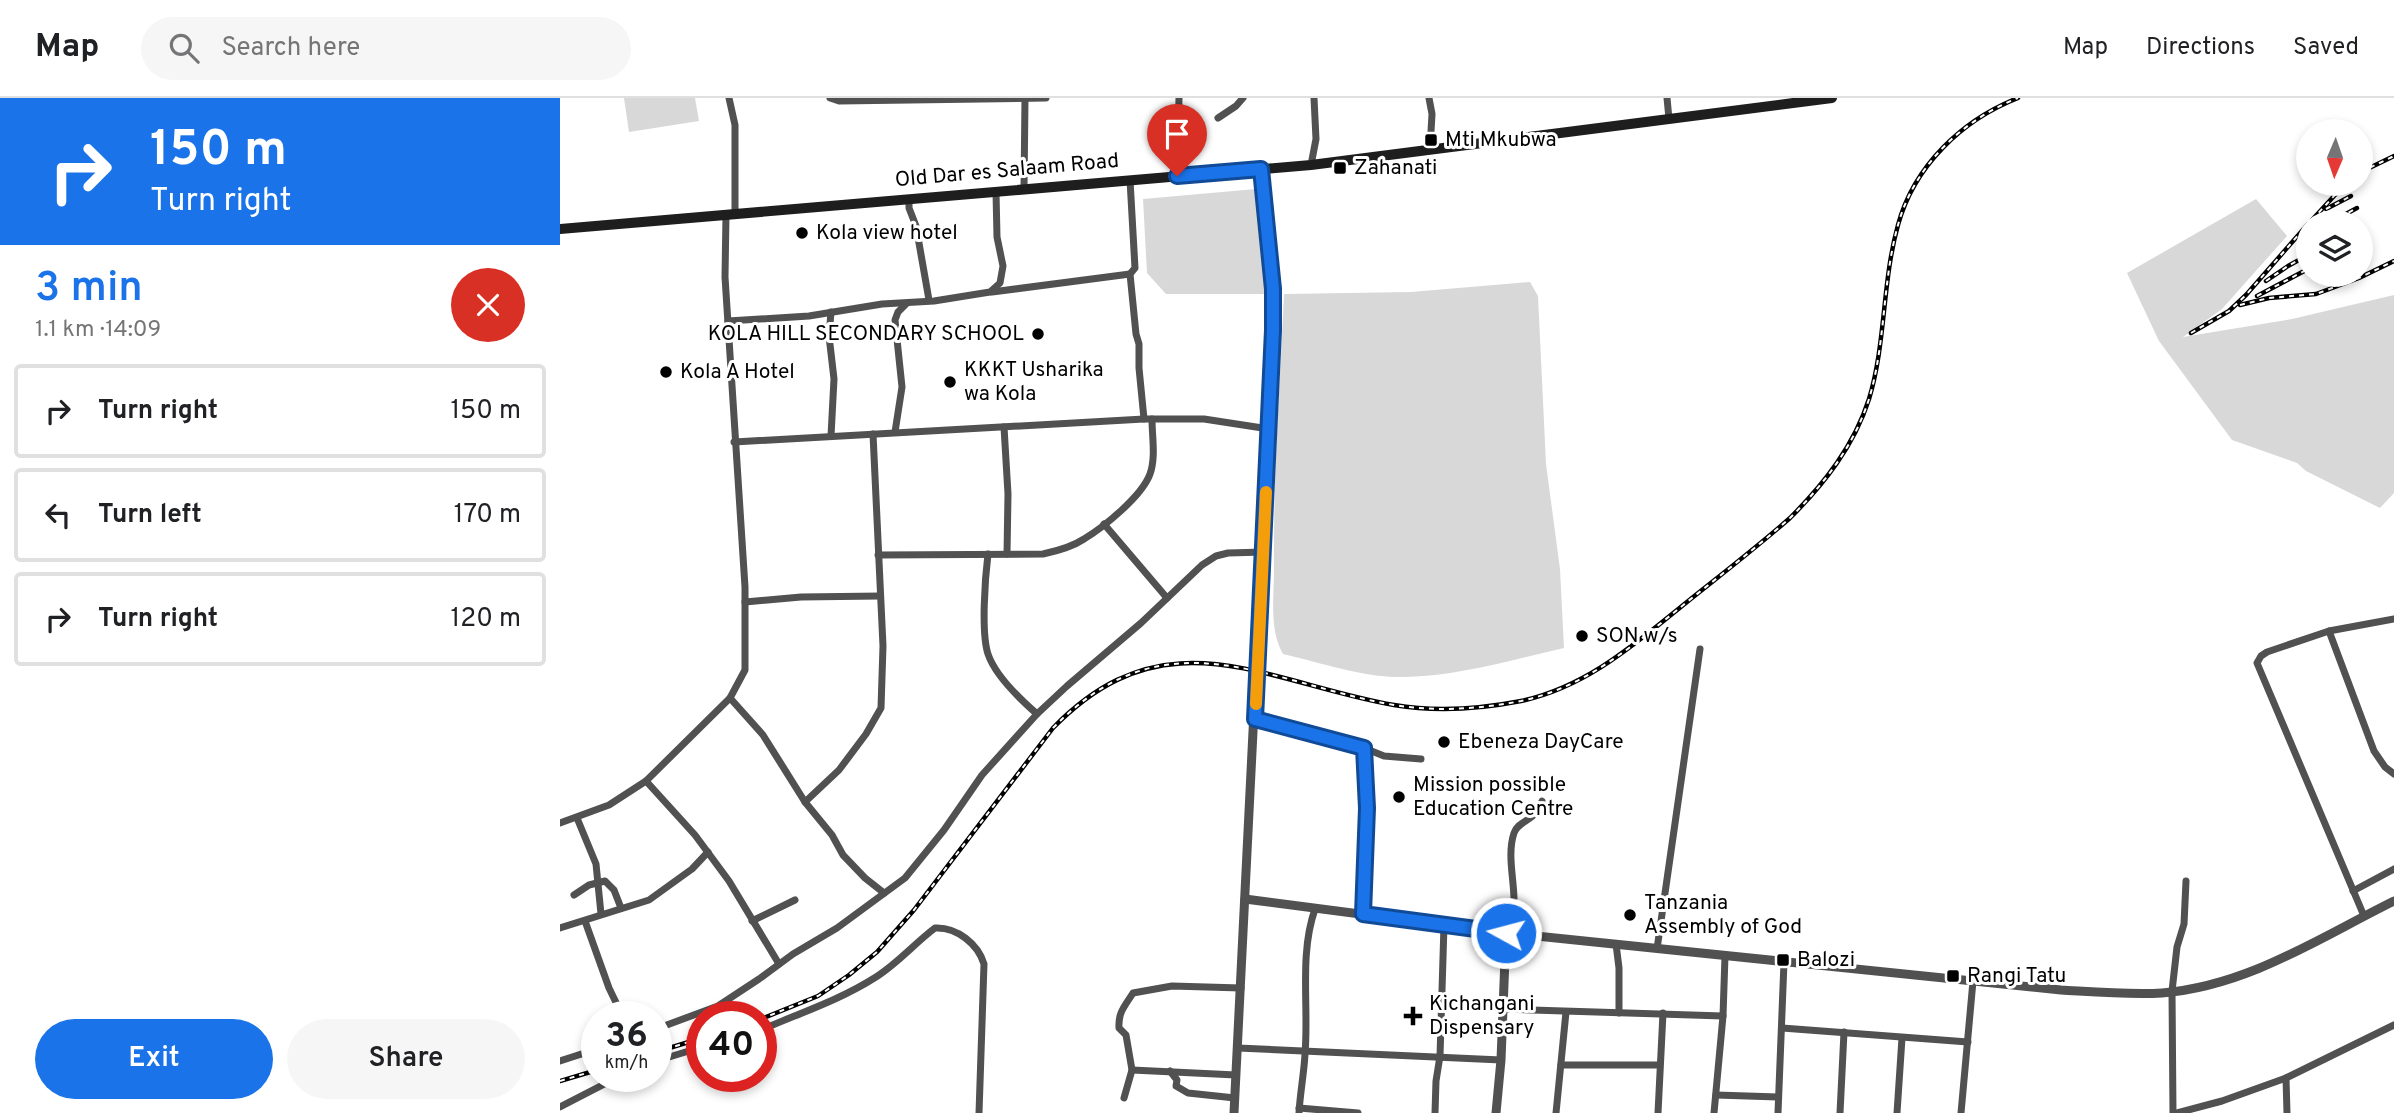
<!DOCTYPE html>
<html lang="en">
<head>
<meta charset="utf-8">
<style>
	:root { --surface:#fff; --page:#f6f6f6; --text:#202124; --muted:#757577; --line:#e0e0e0; --accent:#1a73e8 }
	body { margin:0; font-family:Overpass,sans-serif; background:var(--page); color:var(--text); height:100vh; display:flex; flex-direction:column; font-size:26px; white-space:nowrap }
	* { box-sizing:border-box; margin:0 }
	p { font-size:23px; color:var(--muted) }
	.icon { flex:none; width:38px; height:38px; fill:none; stroke:currentColor; stroke-width:2; stroke-linecap:round; stroke-linejoin:round }
	.map { position:relative; flex:1; overflow:hidden }
	.side { display:flex; flex-direction:column; background:var(--surface); width:560px }
	.side>* { flex:none }
	.banner { background:#1a73e8; color:#fff; overflow:hidden }
	.needle { width:46px; rotate:182deg }
	.tools { position:absolute; left:1736px; top:21px; display:grid; gap:14px }
	.tools a { display:grid; place-items:center; width:77px; height:77px; border-radius:50%; background:var(--surface); box-shadow:0 4px 10px #0003; font-size:35px }
	.speed { position:absolute; left:21px; top:903px; display:flex; gap:14px; font-size:35px; font-weight:700; text-align:center }
	.speed>* { display:grid; place-content:center; width:91px; height:91px; border-radius:50%; background:var(--surface); box-shadow:0 4px 10px #0003; line-height:1 }
	.speed small { font-size:18px; font-weight:400 }
	.speed .limit { border:10px solid #d22; background:#fff; color:#111 }
	.pin { position:absolute; display:grid; place-items:center; width:60px; height:60px; color:#fff; margin:-72px -30px; border-radius:50% 50% 50% 0; rotate:-45deg; box-shadow:0 0 7px #0007 }
	.pin .icon { rotate:45deg }
	.me { position:absolute; width:77px; margin:-38px; rotate:277deg; stroke-linejoin:round; filter:drop-shadow(0 0 5px #0008) }
	.turn { display:flex; align-items:center; gap:24px; height:147px; padding:0 35px; font-size:32px }
	.turn .icon { width:91px; height:91px; stroke-width:2.5 }
	.turn b { display:block; font-size:49px; line-height:60px }
	.round { display:grid; place-items:center; flex:none; width:74px; height:74px; border-radius:37px; background:var(--page) }
	.overview { display:flex; align-items:center; justify-content:space-between; height:119px; padding:0 35px }
	h1 { font-size:42px; font-weight:600; line-height:52px; color:var(--accent) }
	.primary-button { display:flex; gap:14px; margin-top:auto; padding:14px 35px }
	.primary-button a { flex:1; height:80px; border-radius:42px; background:var(--accent); color:#fff; font-size:28px; font-weight:600; line-height:80px; text-align:center }
	.primary-button a+a { background:var(--page); color:var(--text) }
	ul { padding:0; list-style:none }
	li { display:flex; align-items:center; gap:21px; height:94px; margin:0 14px 10px; padding:0 21px; border:4px solid var(--line); border-radius:7px }
	li div { flex:1 }
	li b { display:block; font-size:26px }
	li em { font-style:normal }
	header { display:flex; align-items:center; gap:42px; box-sizing:border-box; height:98px; padding:0 35px; background:var(--surface); border-bottom:2px solid var(--line) }
	header strong { font-size:33px }
	nav { display:flex; gap:38px; margin-inline-start:auto; font-size:24px }
	.search { width:490px; height:63px; background:var(--page); display:flex; align-items:center; gap:18px; box-sizing:border-box; padding:0 24px; border-radius:38px; color:var(--muted); font-size:26px }
	main { display:flex; flex:1; min-height:0 }
	.map>svg:first-child { display:block }
</style>
</head>
<body>
<header>
<strong>Map</strong>
<div class="search"><svg class="icon" aria-label="search" viewBox="0 0 24 24"><circle cx="10" cy="10" r="6"/><path d="M15 15l6 6"/></svg>Search here</div>
<nav><a>Map</a><a>Directions</a><a>Saved</a></nav>
</header>
<main>
<section class="side">
<div class="banner">
<div class="turn"><svg class="icon" aria-label="right" viewBox="0 0 24 24"><path d="M7 20v-9h11M14 6l5 5-5 5"/></svg><div><b>150 m</b>Turn right</div></div>
</div>
<div class="overview"><div><h1>3 min</h1><p>1.1 km · 14:09</p></div><a class="round" style="background:#d93025;color:#fff"><svg class="icon" aria-label="close" viewBox="0 0 24 24"><path d="M6 6l12 12M18 6L6 18"/></svg></a></div>
<ul>
<li><svg class="icon" aria-label="right" viewBox="0 0 24 24"><path d="M7 20v-9h11M14 6l5 5-5 5"/></svg><div><b>Turn right</b></div><em>150 m</em></li>
<li><svg class="icon" aria-label="left" viewBox="0 0 24 24"><path d="M17 20v-9H6M10 6l-5 5 5 5"/></svg><div><b>Turn left</b></div><em>170 m</em></li>
<li><svg class="icon" aria-label="right" viewBox="0 0 24 24"><path d="M7 20v-9h11M14 6l5 5-5 5"/></svg><div><b>Turn right</b></div><em>120 m</em></li>
</ul>
<div class="primary-button"><a>Exit</a><a>Share</a></div>
</section>
<div class="map">
<svg width="1834" height="1015" viewBox="0 0 1834 1015">
	<rect width="100%" height="100%" fill="#fff"/>
	<!-- green -->
	<g fill="#d8d8d8">
		<path d="M64,0H135L139,23L69,34Z"/>
		<path d="M696,91L708,196H606L587,175L583,101Z"/>
		<path d="M1696,101L1727,138L1662,211L1623,239L1732,221L1834,197V395L1820,410L1746,373L1737,365L1672,342L1599,243L1567,175Z"/>
		<path d="M970,184L978,198L986,366L1000,471L1004,550C951,562 898,578 845,579C804,580 762,565 723,556C709,531 714,500 714,472C713,380 720,288 724,196L851,194Z"/>
	</g>
	<g fill="none" stroke-linecap="round" stroke-linejoin="round">
		<!-- minor -->
		<g stroke="#515151" stroke-width="7">
			<path d="M169,0L175,27V116"/>
			<path d="M270,0L279,3L486,0"/>
			<path d="M869,0L872,16L870,51"/>
			<path d="M1107,0L1109,21"/>
			<path d="M658,20L676,8L683,0"/>
			<path d="M751,67L756,41L754,0"/>
			<path d="M617,78L619,0"/>
			<path d="M570,82L575,170L570,176L576,236L579,246V270L584,321"/>
			<path d="M464,91L465,0"/>
			<path d="M349,101V110L356,128L369,202"/>
			<path d="M432,194L570,176"/>
			<path d="M168,223L249,218L322,206L374,203L430,194L440,185L443,168L437,139L436,94"/>
			<path d="M444,329L448,396L447,456"/>
			<path d="M335,334L342,289L335,222L338,214L346,206"/>
			<path d="M271,338L274,281L269,238L271,214"/>
			<path d="M174,344L584,321H644L709,331"/>
			<path d="M544,426L607,500"/>
			<path d="M428,456C425,480 421,535 428,556C435,577 461,602 477,616"/>
			<path d="M318,457L483,456C497,453 512,449 524,441C544,429 582,398 590,376C596,359 592,339 592,321"/>
			<path d="M185,504L241,499L320,498"/>
			<path d="M1769,533L1814,653L1825,669L1834,676"/>
			<path d="M170,600L203,637L245,704L272,737L283,757L305,780L324,795"/>
			<path d="M695,621L804,650C814,702 805,764 803,816"/>
			<path d="M804,650L824,658L861,661"/>
			<path d="M86,683L135,737L169,783L219,866"/>
			<path d="M245,704L279,672L306,636L321,610L323,548L313,336"/>
			<path d="M17,720L36,766L41,816"/>
			<path d="M0,725L49,707L86,683L170,600L185,572V489L165,179L166,117"/>
			<path d="M1793,793L1834,771"/>
			<path d="M14,797L29,787L45,783L54,792L61,810"/>
			<path d="M1804,818L1697,565L1701,558L1707,554L1769,533L1834,521"/>
			<path d="M25,823L49,890L63,919"/>
			<path d="M192,823L235,802"/>
			<path d="M0,830L89,802L132,771L148,754"/>
			<path d="M946,835C949,825 953,813 954,802C954,781 947,756 954,735C959,721 975,725 982,703"/>
			<path d="M1056,846L1059,870V915"/>
			<path d="M1097,851L1140,551"/>
			<path d="M943,911L1163,918"/>
			<path d="M1222,930L1408,944"/>
			<path d="M96,931L158,908L199,881L233,856L277,830L345,780L384,732L422,677L477,616L507,588L581,525L642,467L656,458L668,455L704,454"/>
			<path d="M201,932C240,915 280,902 316,879C338,865 355,845 375,830C397,829 418,846 424,866L419,1015"/>
			<path d="M96,935L105,959"/>
			<path d="M678,950L941,962"/>
			<path d="M0,963L37,951"/>
			<path d="M96,963L142,949"/>
			<path d="M1001,967H1098"/>
			<path d="M572,972L676,977"/>
			<path d="M610,973L617,982L616,988L628,995L675,1000"/>
			<path d="M1726,980L1727,1015"/>
			<path d="M1156,997L1218,999"/>
			<path d="M564,1000L572,972L566,937L559,930C558,914 565,908 573,895L612,888L681,890"/>
			<path d="M0,1009L60,978"/>
			<path d="M739,1010L798,1015"/>
			<path d="M739,1015C740,995 744,976 745,956C749,908 739,857 755,811"/>
			<path d="M875,1015L876,983L880,958L884,827"/>
			<path d="M996,1015L1006,914"/>
			<path d="M1098,1015L1103,915"/>
			<path d="M1154,1015L1163,918L1165,858"/>
			<path d="M1218,1015L1224,864"/>
			<path d="M1280,1015L1284,934"/>
			<path d="M1337,1015L1342,940"/>
			<path d="M1401,1015L1413,883"/>
			<path d="M1613,1015L1612,893L1617,849L1624,826L1626,783"/>
			<path d="M1617,1015L1662,1003L1726,980L1834,927"/>
		</g>
		<!-- tertiary -->
		<g stroke="#515151" stroke-width="9">
			<path d="M685,801L946,835L1501,892C1535,894 1569,897 1602,895C1688,888 1759,840 1834,803"/>
			<path d="M674,1015L713,232V191L701,71"/>
			<path d="M936,1015L941,962L946,835"/>
		</g>
		<!-- secondary -->
		<path stroke="#1e1e1e" stroke-width="10" d="M0,131L751,67L1272,0"/>
		<defs>
			<g id="rail">
				<path d="M1801,74L1834,58"/>
				<path d="M1766,111L1791,98"/>
				<path d="M1752,122L1785,86"/>
				<path d="M1771,124L1797,110"/>
				<path d="M1706,183L1728,168L1748,157"/>
				<path d="M1697,198L1748,171"/>
				<path d="M1680,207L1709,200L1756,196L1799,180L1834,163"/>
				<path d="M1631,235L1669,213L1686,197L1748,126"/>
				<path d="M201,921L258,898L289,877L317,854L354,812L493,630C606,514 704,584 834,607C876,614 920,611 961,603C1027,589 1076,545 1127,504C1162,476 1197,449 1230,420C1264,386 1294,348 1309,301C1326,245 1322,184 1338,127C1354,68 1402,22 1458,0"/>
				<path d="M96,954L142,940"/>
				<path d="M0,983L37,972"/>
			</g>
		</defs>
		<!-- rail casing -->
		<use href="#rail" stroke="#000" stroke-width="4.5"/>
		<!-- rail -->
		<use href="#rail" stroke="#fff" stroke-width="2" stroke-dasharray="5" stroke-linecap="butt"/>
	</g>
	<g fill="none" stroke-linecap="round" stroke-linejoin="round">
		<defs>
			<path id="route" d="M617,78L701,71L713,191V232L695,621L804,650L807,710L803,816L946,835"/>
		</defs>
		<!-- route casing -->
		<use href="#route" stroke="#114b97" stroke-width="18"/>
		<!-- route -->
		<use href="#route" stroke="#1a73e8" stroke-width="12"/>
		<!-- slow -->
		<path stroke="#f59e0b" stroke-width="12" d="M696,606L706,394"/>
	</g>
	<!-- markers -->
	<g fill="#000" stroke="#fff" stroke-width="2.5">
		<rect x="864" y="35" width="14" height="14" rx="3.5"/>
		<rect x="773" y="63" width="14" height="14" rx="3.5"/>
		<circle cx="242" cy="135" r="7"/>
		<circle cx="478" cy="236" r="7"/>
		<circle cx="106" cy="274" r="7"/>
		<circle cx="390" cy="284" r="7"/>
		<circle cx="1022" cy="538" r="7"/>
		<circle cx="884" cy="644" r="7"/>
		<circle cx="839" cy="699" r="7"/>
		<circle cx="1070" cy="817" r="7"/>
		<rect x="1216" y="855" width="14" height="14" rx="3.5"/>
		<rect x="1386" y="871" width="14" height="14" rx="3.5"/>
		<path d="M849.5 907.5h7v7h7v7h-7v7h-7v-7h-7v-7h7z"/>
	</g>
	<g text-anchor="middle" dominant-baseline="central" stroke-width="6" stroke-linejoin="round" paint-order="stroke">
		<!-- poi labels -->
		<g font-size="21" fill="#000" stroke="#fff" text-anchor="start">
			<text x="885" y="42">Mti Mkubwa</text>
			<text x="794" y="70">Zahanati</text>
			<text x="256" y="135">Kola view hotel</text>
			<text x="464" y="236" text-anchor="end">KOLA HILL SECONDARY SCHOOL</text>
			<text x="404" y="272">KKKT Usharika<tspan x="404" dy="24">wa Kola</tspan></text>
			<text x="120" y="274">Kola A Hotel</text>
			<text x="1036" y="538">SON w/s</text>
			<text x="898" y="644">Ebeneza DayCare</text>
			<text x="853" y="687">Mission possible<tspan x="853" dy="24">Education Centre</tspan></text>
			<text x="1084" y="805">Tanzania<tspan x="1084" dy="24">Assembly of God</tspan></text>
			<text x="1237" y="862">Balozi</text>
			<text x="1407" y="878">Rangi Tatu</text>
			<text x="869" y="906">Kichangani<tspan x="869" dy="24">Dispensary</tspan></text>
		</g>
		<!-- street labels -->
		<g font-size="21" fill="#000" stroke="#fff">
			<text transform="translate(447 73) rotate(-5)">Old Dar es Salaam Road</text>
		</g>
	</g>
</svg>
<div class="tools">
<a><svg class="needle" viewBox="-14 -14 28 28"><path d="M0-13l5 13h-10z" fill="#e53935"/><path d="M0 13l5-13h-10z" fill="#757577"/></svg></a>
<a><svg class="icon" aria-label="layers" viewBox="0 0 24 24"><path d="M12 4l9 5-9 5-9-5zM3 14l9 5 9-5"/></svg></a>
</div>
<div class="speed"><div>36<small>km/h</small></div><div class="limit">40</div></div>
<div class="pin" style="left:617px;top:78px;background:#d93025"><svg class="icon" aria-label="arrive" viewBox="0 0 24 24"><path d="M6 21V4h12l-3 4 3 4H6"/></svg></div>
<svg class="me" style="left:946px;top:835px" viewBox="-20 -20 40 40"><circle r="17" fill="#1a73e8" stroke="#fff" stroke-width="3"/><path d="M0-11L8 9 0 5-8 9z" fill="#fff"/></svg>
</div>
</main>
</body>
</html>
